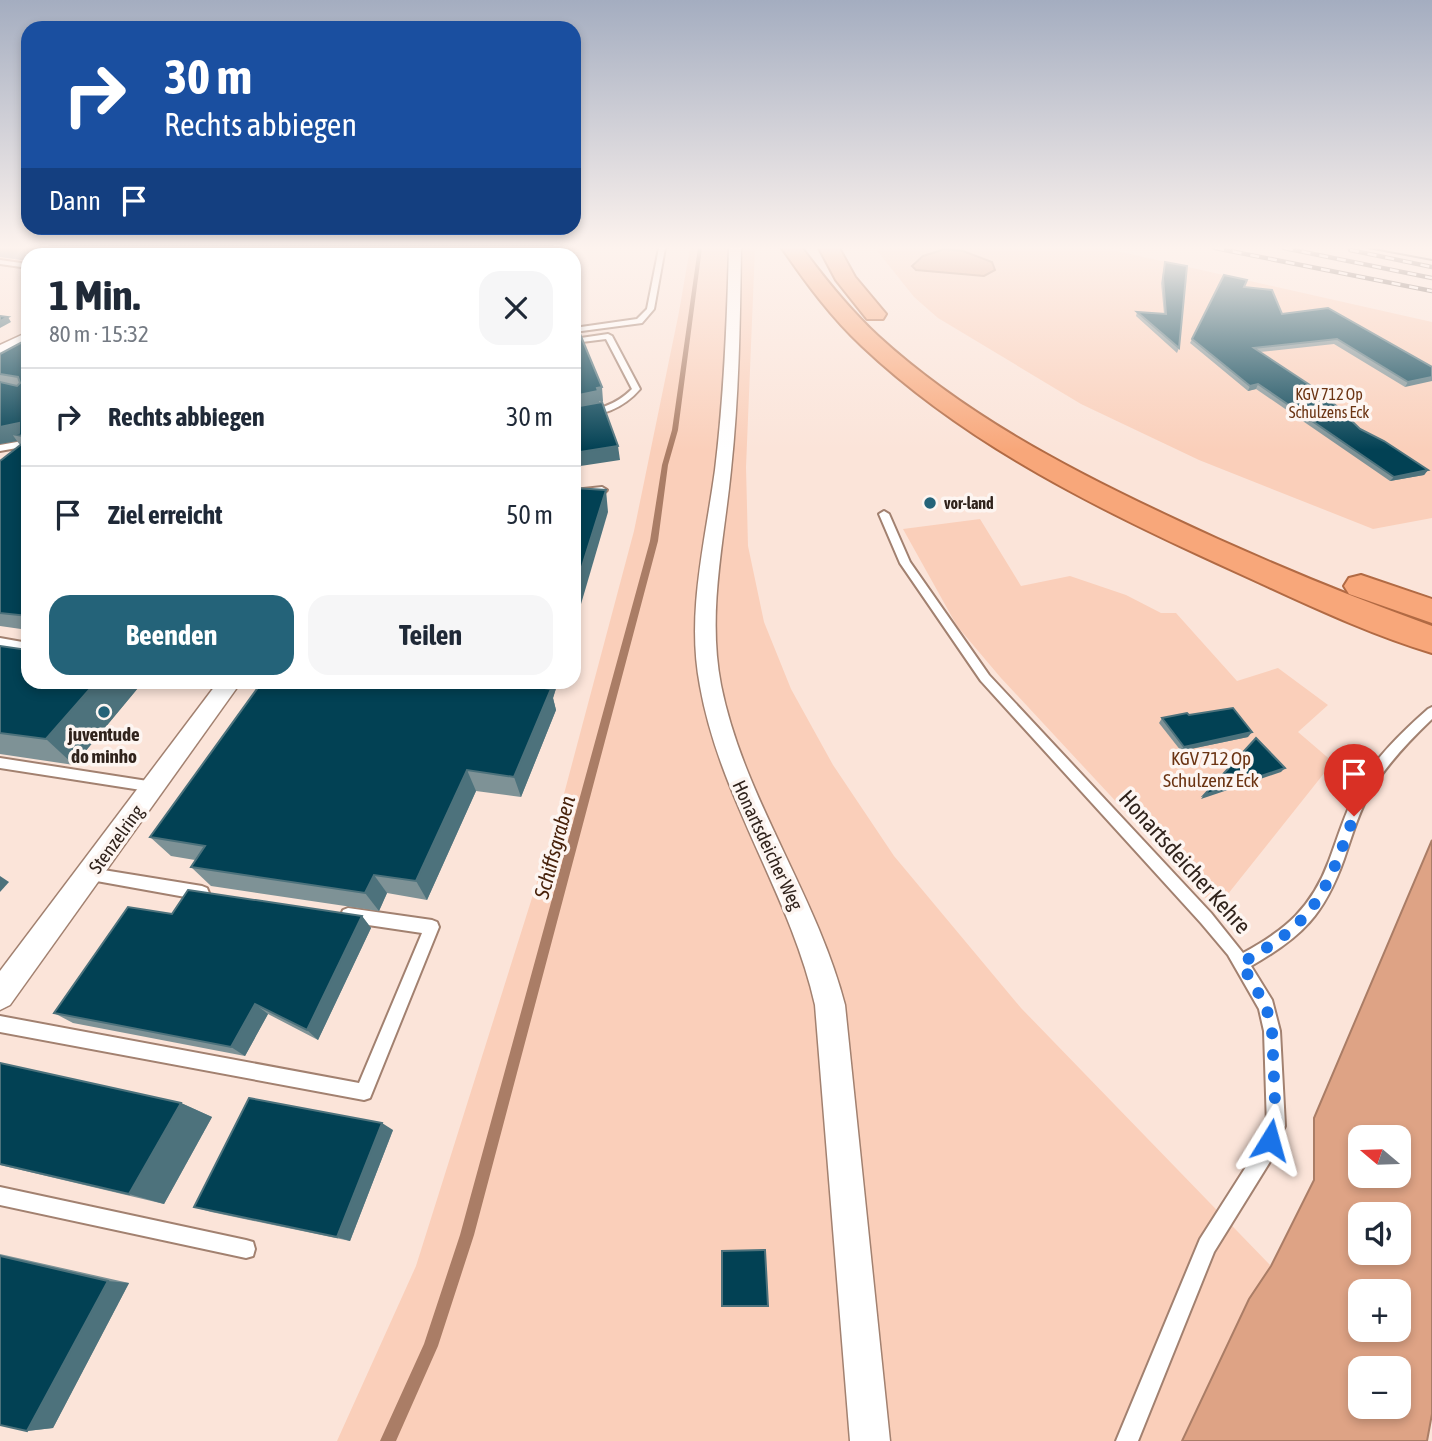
<!DOCTYPE html>
<html lang="de">
<head>
<meta charset="utf-8">
<style>
	:root { --surface:#fff; --page:#f6f6f7; --text:#1f2937; --muted:#747a83; --line:#e0e1e3; --accent:#246379 }
	body { margin:0; font-family:"Asap Condensed",sans-serif; background:var(--page); color:var(--text); height:100vh; display:flex; flex-direction:column; font-size:26px; white-space:nowrap }
	* { box-sizing:border-box; margin:0 }
	p { font-size:23px; color:var(--muted) }
	.icon { flex:none; width:38px; height:38px; fill:none; stroke:currentColor; stroke-width:2; stroke-linecap:round; stroke-linejoin:round }
	.map { position:relative; flex:1; overflow:hidden }
	.drawer { position:absolute; left:21px; top:248px; width:560px; height:441px; display:flex; flex-direction:column; background:var(--surface); border-radius:21px; box-shadow:0 4px 10px #0003 }
	.drawer>* { flex:none }
	.hud { position:absolute; left:21px; top:21px; width:560px; height:214px; border-radius:21px; box-shadow:0 4px 10px #0003; background:#1a4fa0; color:#fff; overflow:hidden }
	.needle { width:46px; rotate:289deg }
	.buttons { position:absolute; left:1348px; top:1125px; display:grid; gap:14px }
	.buttons a { display:grid; place-items:center; width:63px; height:63px; border-radius:14px; background:var(--surface); box-shadow:0 4px 10px #0003; font-size:35px }
	.pin { position:absolute; display:grid; place-items:center; width:60px; height:60px; color:#fff; margin:-72px -30px; border-radius:50% 50% 50% 0; rotate:-45deg; box-shadow:0 0 7px #0007 }
	.pin .icon { rotate:45deg }
	.me { position:absolute; width:77px; margin:-38px; rotate:8deg; stroke-linejoin:round; filter:drop-shadow(0 0 5px #0008) }
	.turn { display:flex; align-items:center; gap:24px; height:147px; padding:0 28px; font-size:32px }
	.turn .icon { width:91px; height:91px; stroke-width:2.5 }
	.turn b { display:block; font-size:49px; line-height:60px }
	.then { display:flex; align-items:center; height:66px; padding:0 28px; background:#0003; gap:14px; font-size:26px }
	.round { display:grid; place-items:center; flex:none; width:74px; height:74px; border-radius:21px; background:var(--page) }
	.head { display:flex; align-items:center; justify-content:space-between; height:119px; padding:0 28px }
	h1 { font-size:42px; font-weight:700; line-height:52px }
	.button { display:flex; gap:14px; margin-top:auto; padding:14px 28px }
	.button a { flex:1; height:80px; border-radius:21px; background:var(--accent); color:#fff; font-size:28px; font-weight:700; line-height:80px; text-align:center }
	.button a+a { background:var(--page); color:var(--text) }
	ul { padding:0; list-style:none }
	li { display:flex; align-items:center; gap:21px; height:98px; padding:0 28px; border-top:2px solid var(--line) }
	li div { flex:1 }
	li b { display:block; font-size:26px }
	li em { font-style:normal }
	.map>svg:first-child { display:block }
</style>
</head>
<body>
<div class="map">
<svg width="1432" height="1441" viewBox="0 0 1432 1441">
	<rect width="100%" height="100%" fill="#fbe4d9"/>
	<!-- green -->
	<g fill="#facfba" fill-rule="evenodd">
		<path d="M690,248H755L746,467L748,546L764,622L791,689L833,765L894,856L1021,1008L1271,1266L1249,1299L1182,1441H337L416,1266L560,809L634,531L679,312Z"/>
		<path d="M875,248H1104L1432,322V518L1373,529L1199,460L1081,404L938,318L914,297ZM945,249L963,251L992,262L984,276L916,270L923,256Z"/>
		<path d="M980,519L1021,586L1070,576L1126,595L1161,613H1176L1237,681L1278,668L1328,705L1298,732L1333,762L1216,909L1001,678L957,626L903,529Z"/>
	</g>
	<!-- water -->
	<g fill="#dea385" stroke="#aa7d66" stroke-width="2" fill-rule="evenodd">
		<path d="M945,249L963,251L992,262L995,270L984,276L916,270L912,266L923,256Z"/>
		<path d="M1432,840V1414L1427,1441H1182L1249,1299L1271,1266L1314,1180V1118ZM1360,1138H1398V1176H1360ZM1360,1214H1398V1253H1360ZM1360,1292H1398V1330H1360ZM1360,1368H1398V1407H1360Z"/>
	</g>
	<g fill="none" stroke-linecap="round" stroke-linejoin="round">
		<!-- stream -->
		<path fill="#aa7d66" fill-rule="evenodd" d="M698,248H702L678,430L668,465L658,541L474,1235L438,1346L396,1441H380L424,1344L460,1235L650,541L662,465L672,430Z"/>
		<defs>
			<g id="service">
				<path d="M227,248H234L224,256H216Z"/>
				<path d="M368,248L382,250L385,254L375,256L378,252L368,250Z"/>
				<path d="M659,248H665L654,309L642,323L574,332V328L637,319L647,309Z"/>
				<path d="M0,260L28,264V268L0,264Z"/>
				<path d="M608,334L612,336L640,389C622,410 601,415 574,419V413C597,410 615,406 632,389L606,339L574,343V339Z"/>
				<path d="M28,440V446L0,451V445Z"/>
				<path d="M602,487L607,490L605,492L574,496V490Z"/>
				<path d="M884,511L889,514L910,562L989,675L1211,913L1243,953C1286,930 1312,907 1329,861C1338,837 1345,813 1357,790C1374,759 1402,732 1428,709L1432,707V719C1408,742 1382,769 1367,798C1357,817 1351,839 1344,859C1324,915 1302,937 1251,966L1272,1000L1280,1031L1285,1126L1271,1160L1214,1252L1138,1441H1116L1200,1239L1258,1148L1267,1126L1264,1031L1259,1009L1228,955L1201,923L981,681L900,563L879,514Z"/>
				<path d="M0,638L28,643V651L0,646Z"/>
				<path d="M0,758L154,782L159,783L161,787L159,791L154,792L0,768Z"/>
				<path d="M91,868L202,886L207,888L209,893L207,898L202,900L91,880L86,879L84,874L86,869Z"/>
				<path d="M348,908L432,920L437,922L439,927L370,1098L364,1100L0,1032V1016L359,1083L422,933L348,922L343,920L341,915L343,910Z"/>
				<path d="M0,1187L246,1240L253,1242L255,1249L253,1256L246,1258L0,1205Z"/>
			</g>
			<g id="minor">
				<path d="M196,248H210L200,256H185Z"/>
				<path d="M442,248H457L445,256H429Z"/>
				<path d="M729,248H741C740,322 739,396 731,470C724,542 707,613 721,685C744,799 816,893 845,1005L890,1441H850L815,1005C790,894 720,799 700,686C686,614 705,543 715,470C724,397 727,322 729,248Z"/>
				<path d="M28,332V342L0,355V345Z"/>
				<path d="M218,682H241L10,1005L0,1010V971Z"/>
			</g>
			<g id="trunk">
				<path d="M782,248H802C825,279 849,309 878,336C961,412 1062,466 1164,514C1252,556 1341,593 1432,626V653C1365,633 1300,601 1236,572C1104,512 969,447 862,346C831,317 806,283 782,248Z"/>
				<path d="M819,248H839L855,277L886,314L883,319H867L836,280Z"/>
				<path d="M1361,575L1432,599V623L1349,594L1344,586L1349,578Z"/>
			</g>
		</defs>
		<!-- service casing -->
		<use href="#service" stroke="#a28170" stroke-width="4"/>
		<!-- minor casing -->
		<use href="#minor" stroke="#a28170" stroke-width="3"/>
		<!-- trunk casing -->
		<use href="#trunk" stroke="#b16a44" stroke-width="4"/>
		<!-- service -->
		<use href="#service" fill="#fff" fill-rule="evenodd"/>
		<!-- minor -->
		<use href="#minor" fill="#fff" fill-rule="evenodd"/>
		<!-- trunk -->
		<use href="#trunk" fill="#f8a77a" fill-rule="evenodd"/>
		<!-- tram -->
		<path stroke="#62534b" stroke-width="2" d="M1368,248L1432,260"/>
		<defs>
			<g id="rail">
				<path d="M1215,248L1432,291"/>
				<path d="M1284,248L1432,278"/>
				<path d="M1350,250L1432,267"/>
			</g>
		</defs>
		<!-- rail casing -->
		<use href="#rail" stroke="#62534b" stroke-width="4.5"/>
		<!-- rail -->
		<use href="#rail" stroke="#fdf5f1" stroke-width="2.5" stroke-dasharray="9" stroke-linecap="butt"/>
	</g>
	<!-- wall -->
	<g fill="#7e9296">
		<path d="M0,248H164L166,252L159,256H28V261L0,257Z"/>
		<path d="M383,248H438L421,256H270L249,253L247,249L374,254L385,250Z"/>
		<path d="M1165,262L1179,348L1177,353L1136,316L1137,312L1164,314L1161,283Z"/>
		<path d="M1224,275L1282,314L1432,367L1405,387L1334,344L1260,352L1360,429L1428,470L1424,475L1390,481L1256,389L1248,391L1190,343Z"/>
		<path d="M28,339V630L0,626V461L20,445L17,441L0,444V354Z"/>
		<path d="M0,646L28,682H133L138,688L74,765L0,754Z"/>
		<path d="M262,682H558L553,698L556,710L521,797L476,791L427,900L387,893L379,911L211,886L191,867L195,860L171,856L150,837Z"/>
		<path d="M1189,715L1248,737L1181,751L1159,723L1162,718Z"/>
		<path d="M172,914L362,916L371,928L318,1040L268,1014L245,1056L73,1023L54,1013Z"/>
		<path d="M0,1063L181,1103L212,1117L164,1204L0,1165Z"/>
		<path d="M393,1130L350,1241L211,1212L194,1207Z"/>
		<path d="M722,1251L768,1306L767,1307H722Z"/>
		<path d="M0,1254L129,1283L53,1428L27,1431L0,1425Z"/>
	</g>
	<!-- shaded-wall -->
	<g fill="#4d727c">
		<path d="M139,248H164L166,252L159,256H124Z"/>
		<path d="M428,248H438L421,256H411Z"/>
		<path d="M8,317L11,322L0,328V321Z"/>
		<path d="M1432,377V381L1405,387L1408,382Z"/>
		<path d="M1258,384L1256,389L1248,391L1250,386Z"/>
		<path d="M602,387L603,401H599L600,405L574,411V396L597,388Z"/>
		<path d="M19,423L28,436L12,434L17,441L0,444V427Z"/>
		<path d="M618,446L620,460L574,467V453Z"/>
		<path d="M1428,470L1424,475L1390,481L1394,477Z"/>
		<path d="M606,490L608,512L574,628V592Z"/>
		<path d="M96,682H133L138,688L74,765L46,739Z"/>
		<path d="M546,682H558L553,698L556,710L521,797L514,777Z"/>
		<path d="M1252,732L1248,737L1181,751L1184,747Z"/>
		<path d="M1285,768L1281,772L1201,799L1204,795Z"/>
		<path d="M467,770L476,791L427,900L416,881Z"/>
		<path d="M374,875L387,893L379,911L365,893Z"/>
		<path d="M0,876L9,882L0,892Z"/>
		<path d="M362,916L371,928L318,1040L307,1030Z"/>
		<path d="M255,1004L268,1014L245,1056L231,1047Z"/>
		<path d="M181,1103L212,1117L164,1204L129,1194Z"/>
		<path d="M382,1123L393,1130L350,1241L337,1237Z"/>
		<path d="M108,1281L129,1283L53,1428L27,1431Z"/>
	</g>
	<!-- building -->
	<g fill="#024154" stroke="#4d727c" stroke-width="2">
		<path d="M30,248H139L124,256H85Z"/>
		<path d="M248,248H366L372,250L374,254L386,250L385,248H428L411,256H302L247,249Z"/>
		<path d="M1165,262L1187,266L1179,348L1137,312L1166,314L1163,278Z"/>
		<path d="M1224,275L1247,280L1244,287L1272,290L1282,314L1328,308L1432,367V377L1408,382L1337,339L1254,348L1325,395L1360,429L1384,441L1428,470L1394,477L1258,384L1250,386L1192,339Z"/>
		<path d="M0,316L8,317L0,321Z"/>
		<path d="M580,334L602,387L597,388L598,391L574,396V335Z"/>
		<path d="M28,339V437L12,434L19,433V423L0,427V382L17,386L20,383L18,377L0,374V354Z"/>
		<path d="M602,402L618,446L574,453V407Z"/>
		<path d="M28,439V616L0,613V461Z"/>
		<path d="M574,488L606,490L574,592Z"/>
		<path d="M0,646L28,650V682H96L46,739L0,733Z"/>
		<path d="M262,682H546L544,688L551,689L514,777L467,770L416,881L374,875L365,893L191,867L205,846L150,837Z"/>
		<path d="M1233,708L1252,732L1184,747L1162,718L1187,713L1189,715Z"/>
		<path d="M1256,738L1285,768L1204,795Z"/>
		<path d="M188,890L362,916L307,1030L255,1004L231,1047L54,1013L128,907L172,914Z"/>
		<path d="M0,1063L181,1103L129,1194L0,1164Z"/>
		<path d="M249,1098L382,1123L337,1237L194,1207Z"/>
		<path d="M765,1250L768,1306H722V1251Z"/>
		<path d="M0,1256L108,1281L27,1431L0,1425Z"/>
	</g>
	<!-- sky -->
	<linearGradient id="sky" x2="0" y2="1"><stop stop-color="#a4adc0"/><stop offset="0.55" stop-color="#fdf3ee"/><stop offset="1" stop-color="#fdf3ee" stop-opacity="0"/></linearGradient>
	<rect width="1432" height="450" fill="url(#sky)"/>
	<g fill="none" stroke-linecap="round" stroke-linejoin="round">
		<!-- route -->
		<path stroke="#1a73e8" stroke-width="12" stroke-dasharray="0 21.6" d="M1270,1140L1276,1126L1272,1031L1266,1006L1241,963C1317,921 1325,894 1354,816"/>
	</g>
	<!-- markers -->
	<g fill="#246379" stroke="#fdf5f1" stroke-width="2.5">
		<circle cx="930" cy="503" r="7"/>
		<circle cx="104" cy="712" r="7"/>
	</g>
	<g text-anchor="middle" dominant-baseline="central" stroke-width="7" stroke-linejoin="round" paint-order="stroke">
		<!-- far-park labels -->
		<g font-size="16" fill="#6b3413" stroke="#fdf5f1">
			<text x="1329" y="394">KGV 712 Op<tspan x="1329" dy="18">Schulzens Eck</tspan></text>
		</g>
		<!-- far-poi labels -->
		<g font-size="16" font-weight="bold" fill="#30231c" stroke="#fdf5f1" text-anchor="start">
			<text x="944" y="503">vor-land</text>
		</g>
		<!-- poi labels -->
		<g font-size="19" font-weight="bold" fill="#30231c" stroke="#fdf5f1">
			<text x="104" y="734">juventude<tspan x="104" dy="22">do minho</tspan></text>
		</g>
		<!-- park labels -->
		<g font-size="19" fill="#6b3413" stroke="#fdf5f1">
			<text x="1211" y="758">KGV 712 Op<tspan x="1211" dy="22">Schulzenz Eck</tspan></text>
		</g>
		<!-- street labels -->
		<g font-size="19" fill="#30231c" stroke="#fdf5f1">
			<text transform="translate(116 839) rotate(-54)">Stenzelring</text>
			<text transform="translate(768 845) rotate(65)">Honartsdeicher Weg</text>
		</g>
		<!-- water labels -->
		<g font-size="21" font-style="italic" fill="#49230c" stroke="#fdf5f1">
			<text transform="translate(554 847) rotate(-75)">Schiffsgraben</text>
		</g>
		<!-- near-street labels -->
		<g font-size="23" fill="#30231c" stroke="#fdf5f1">
			<text transform="translate(1185 862) rotate(48)">Honartsdeicher Kehre</text>
		</g>
	</g>
</svg>
<div class="buttons">
<a><svg class="needle" viewBox="-14 -14 28 28"><path d="M0-13l5 13h-10z" fill="#e53935"/><path d="M0 13l5-13h-10z" fill="#747a83"/></svg></a>
<a><svg class="icon" aria-label="sound" viewBox="0 0 24 24"><path d="M4 9h4l5-4v14l-5-4H4zM17 9q2 3 0 6"/></svg></a>
<a>+</a>
<a>−</a>
</div>
<div class="pin" style="left:1354px;top:816px;background:#d93025"><svg class="icon" aria-label="arrive" viewBox="0 0 24 24"><path d="M6 21V4h12l-3 4 3 4H6"/></svg></div>
<svg class="me" style="left:1270px;top:1140px" viewBox="-20 -20 40 40"><path d="M0-17L14 15 0 8-14 15z" fill="#1a73e8" stroke="#fff" stroke-width="4"/></svg>
<div class="hud">
<div class="turn"><svg class="icon" aria-label="right" viewBox="0 0 24 24"><path d="M7 20v-9h11M14 6l5 5-5 5"/></svg><div><b>30 m</b>Rechts abbiegen</div></div>
<div class="then">Dann<svg class="icon" aria-label="arrive" viewBox="0 0 24 24"><path d="M6 21V4h12l-3 4 3 4H6"/></svg></div>
</div>
<section class="drawer">
<div class="head"><div><h1>1 Min.</h1><p>80 m · 15:32</p></div><a class="round"><svg class="icon" aria-label="close" viewBox="0 0 24 24"><path d="M6 6l12 12M18 6L6 18"/></svg></a></div>
<ul>
<li><svg class="icon" aria-label="right" viewBox="0 0 24 24"><path d="M7 20v-9h11M14 6l5 5-5 5"/></svg><div><b>Rechts abbiegen</b></div><em>30 m</em></li>
<li><svg class="icon" aria-label="arrive" viewBox="0 0 24 24"><path d="M6 21V4h12l-3 4 3 4H6"/></svg><div><b>Ziel erreicht</b></div><em>50 m</em></li>
</ul>
<div class="button"><a>Beenden</a><a>Teilen</a></div>
</section>
</div>
</body>
</html>
